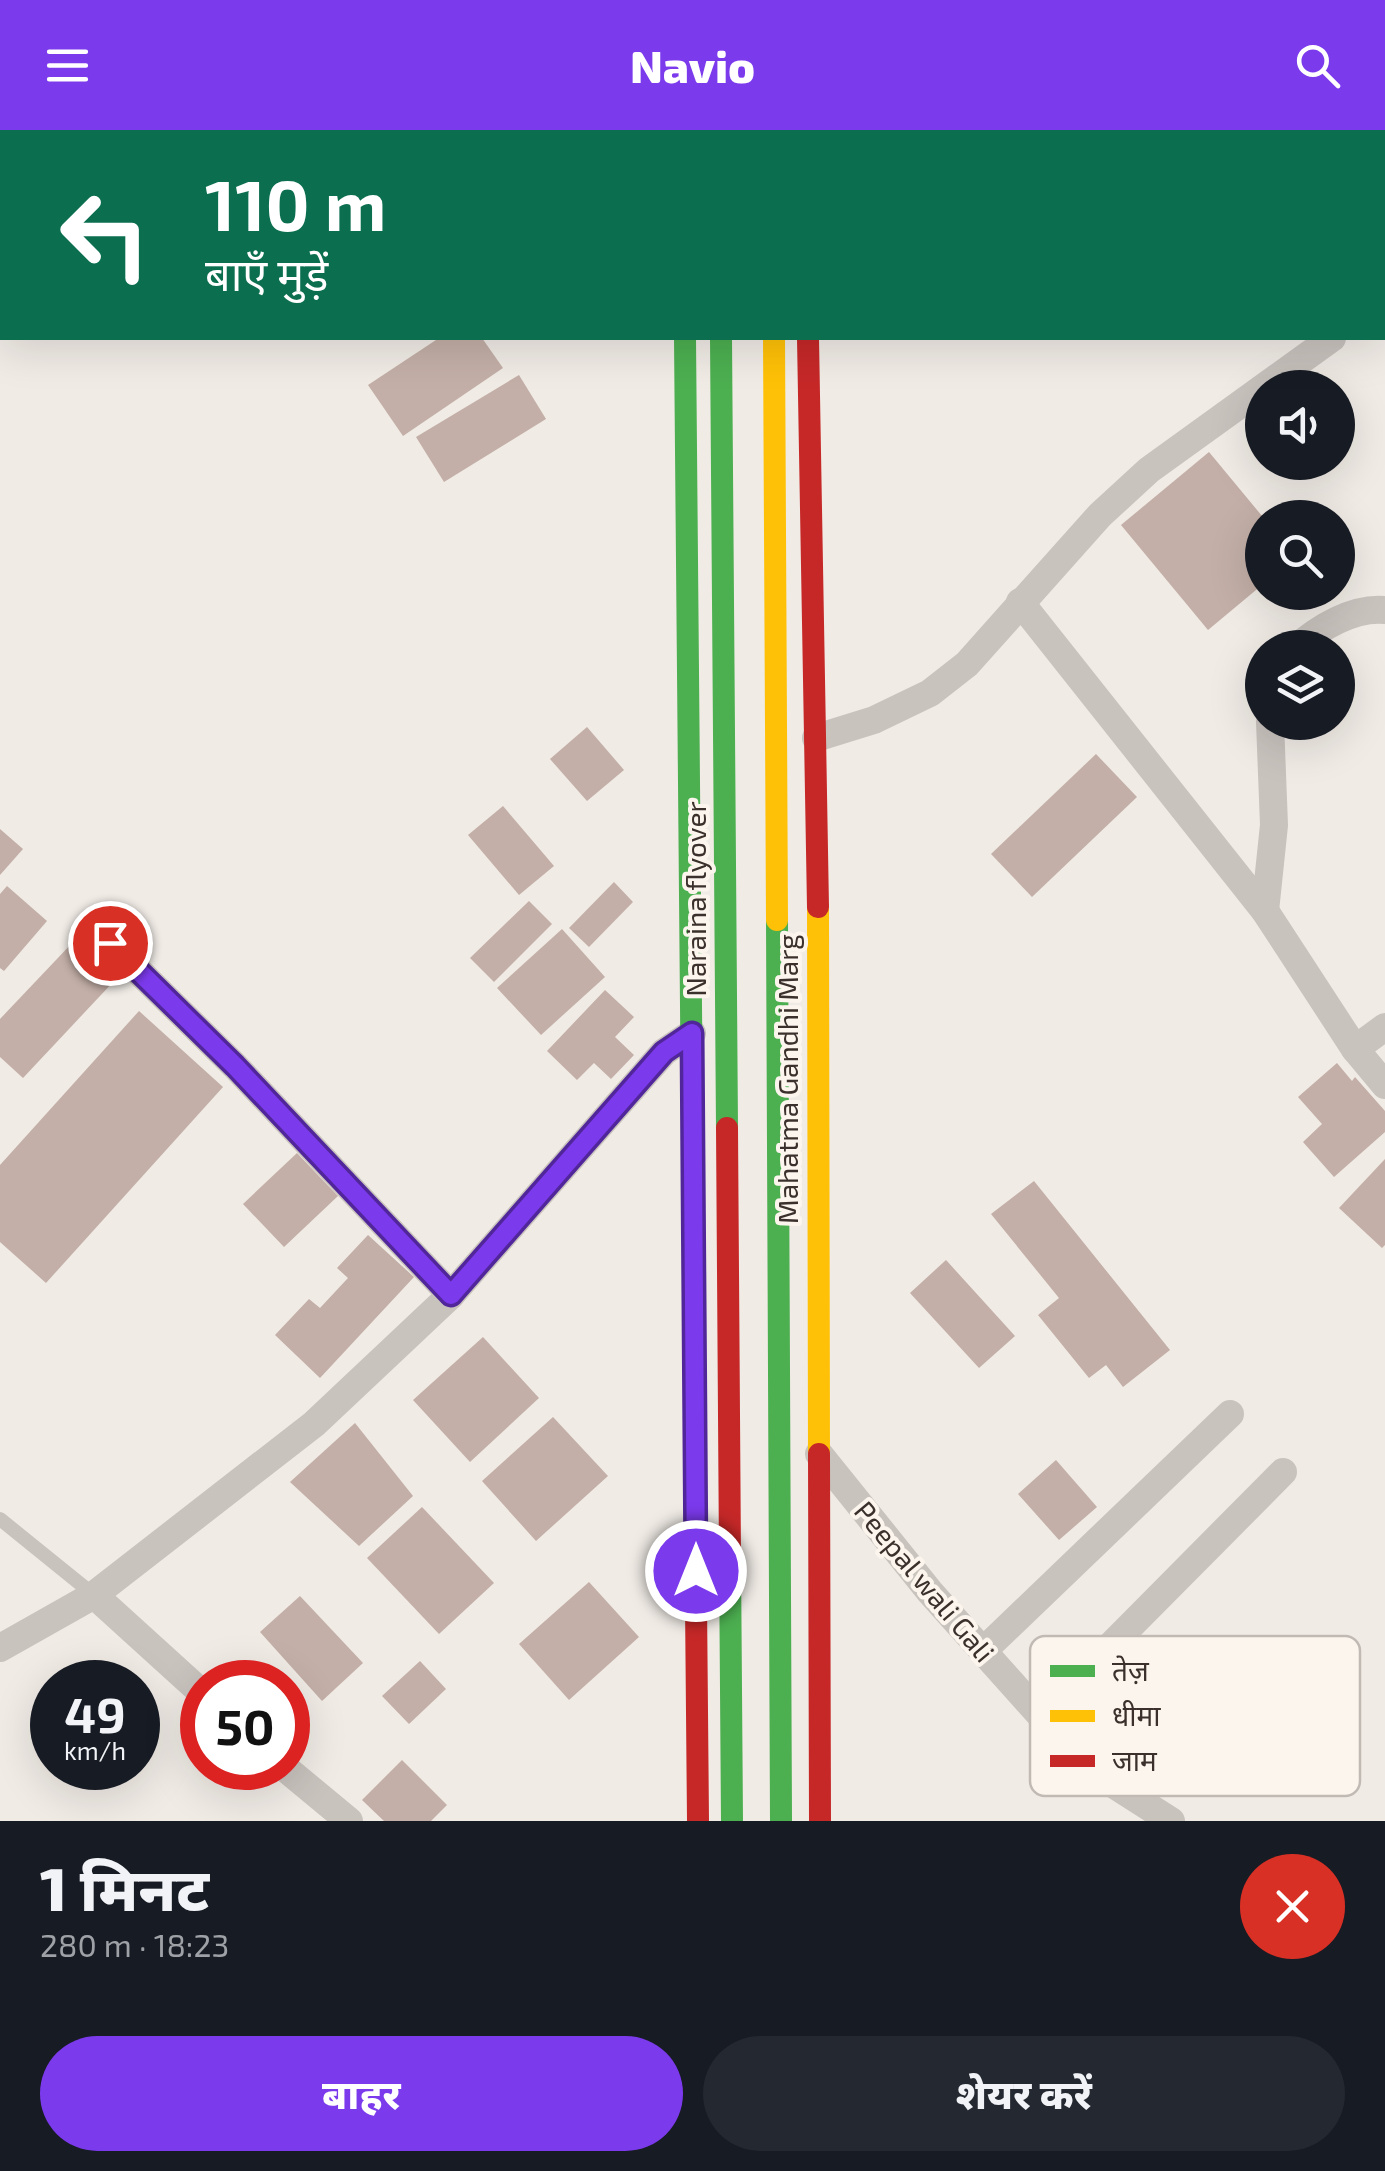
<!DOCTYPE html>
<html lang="hi">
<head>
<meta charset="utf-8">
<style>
	:root { --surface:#171b24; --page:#242831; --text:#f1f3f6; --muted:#9ea1a6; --accent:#7c3aed }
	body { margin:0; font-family:"Exo 2","Noto Sans Devanagari",sans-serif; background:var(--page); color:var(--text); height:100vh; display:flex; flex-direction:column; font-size:38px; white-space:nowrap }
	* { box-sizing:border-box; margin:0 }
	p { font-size:32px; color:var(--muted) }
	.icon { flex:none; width:55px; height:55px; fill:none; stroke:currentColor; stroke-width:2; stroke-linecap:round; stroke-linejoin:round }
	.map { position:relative; height:1691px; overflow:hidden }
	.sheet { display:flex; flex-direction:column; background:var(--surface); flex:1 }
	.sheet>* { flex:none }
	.banner { position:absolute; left:0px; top:0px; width:1385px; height:210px; box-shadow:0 10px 40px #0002; background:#0b6e4f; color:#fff; overflow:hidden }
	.fabs { position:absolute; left:1245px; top:240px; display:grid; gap:20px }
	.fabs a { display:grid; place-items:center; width:110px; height:110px; border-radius:50%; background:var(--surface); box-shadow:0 10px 40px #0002; font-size:50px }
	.speed { position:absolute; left:30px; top:1530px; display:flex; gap:20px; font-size:50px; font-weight:700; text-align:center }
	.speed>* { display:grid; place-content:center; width:130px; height:130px; border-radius:50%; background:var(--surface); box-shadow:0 10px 40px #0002; line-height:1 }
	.speed small { font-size:25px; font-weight:400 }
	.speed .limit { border:15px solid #d22; background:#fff; color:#111 }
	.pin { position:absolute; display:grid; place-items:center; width:85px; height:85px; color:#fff; margin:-42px; border:5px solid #fff; border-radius:50%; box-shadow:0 2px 10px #0007 }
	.me { position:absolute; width:110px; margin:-55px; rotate:0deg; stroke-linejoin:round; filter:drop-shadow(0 0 8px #0008) }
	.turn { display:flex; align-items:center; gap:35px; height:210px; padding:0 40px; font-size:45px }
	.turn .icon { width:130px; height:130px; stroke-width:2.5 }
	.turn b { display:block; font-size:70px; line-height:85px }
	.round { display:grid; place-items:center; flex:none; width:105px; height:105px; border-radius:52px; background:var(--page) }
	.headline { display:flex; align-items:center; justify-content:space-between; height:170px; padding:0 40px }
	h1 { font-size:60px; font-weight:800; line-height:75px }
	.primary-button { display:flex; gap:20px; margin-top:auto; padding:20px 40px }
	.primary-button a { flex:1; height:115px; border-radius:60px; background:var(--accent); color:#fff; font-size:40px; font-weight:800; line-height:115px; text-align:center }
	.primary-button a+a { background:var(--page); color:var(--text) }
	header { display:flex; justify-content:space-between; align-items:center; height:130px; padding:0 40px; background:var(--accent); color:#fff; font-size:45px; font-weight:800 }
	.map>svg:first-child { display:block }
</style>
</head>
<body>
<header><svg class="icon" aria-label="menu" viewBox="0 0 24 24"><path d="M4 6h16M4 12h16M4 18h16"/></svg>Navio<svg class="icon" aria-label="search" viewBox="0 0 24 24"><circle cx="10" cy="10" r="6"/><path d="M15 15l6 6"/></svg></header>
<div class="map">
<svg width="1385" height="1691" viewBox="0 0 1385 1691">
	<rect width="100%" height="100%" fill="#f0ebe5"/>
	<!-- building -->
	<g fill="#c3afa7">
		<path d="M439,208H482L503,238L403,306L368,255Z"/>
		<path d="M519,245L546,289L444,352L416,307Z"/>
		<path d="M1209,322L1262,386V455L1208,500L1121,395Z"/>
		<path d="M587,597L624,640L587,671L550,629Z"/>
		<path d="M1096,624L1137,667L1032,767L991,724Z"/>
		<path d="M503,676L554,736L519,765L468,705Z"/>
		<path d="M0,699L23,719L0,745Z"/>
		<path d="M614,752L633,772L589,817L569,798Z"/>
		<path d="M7,756L47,791L4,841L0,838V764Z"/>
		<path d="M529,771L552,794L494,852L470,828Z"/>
		<path d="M562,799L605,847L541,905L497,858Z"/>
		<path d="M74,811L115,850L23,948L0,927V889Z"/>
		<path d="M605,860L634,887L615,907L634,925L611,949L594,933L577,950L547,921Z"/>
		<path d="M139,881L223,957L46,1153L0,1112V1035Z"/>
		<path d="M1337,933L1352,951L1355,947L1385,981V1002L1334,1047L1303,1012L1322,994L1298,967Z"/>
		<path d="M297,1023L338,1066L284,1117L243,1074Z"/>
		<path d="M1385,1029V1115L1382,1118L1339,1078Z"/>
		<path d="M1034,1051L1170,1220L1123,1257L1106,1235L1089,1248L1038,1185L1059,1168L991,1084Z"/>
		<path d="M368,1105L414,1147L320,1248L275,1205L309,1169L320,1178L348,1148L337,1138Z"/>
		<path d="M946,1130L1015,1206L979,1238L910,1163Z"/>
		<path d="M483,1207L539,1268L470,1332L413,1270Z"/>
		<path d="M553,1287L608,1346L536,1411L482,1351Z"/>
		<path d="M355,1293L413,1366L359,1416L290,1352Z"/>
		<path d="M1056,1330L1097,1377L1059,1410L1018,1364Z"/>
		<path d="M422,1377L494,1453L439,1504L367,1428Z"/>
		<path d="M589,1452L639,1507L569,1570L519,1514Z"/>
		<path d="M300,1466L363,1533L322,1571L260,1502Z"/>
		<path d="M420,1531L446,1559L409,1594L382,1566Z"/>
		<path d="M402,1630L447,1675L431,1691H384L362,1670Z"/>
	</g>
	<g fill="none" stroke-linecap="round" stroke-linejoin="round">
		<!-- lane -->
		<g stroke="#c9c3be" stroke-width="14">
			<path d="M1382,111L1385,72"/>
			<path d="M1382,136L1385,161"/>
			<path d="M0,1389L94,1465"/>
		</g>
		<!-- street -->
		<g stroke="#c9c3be" stroke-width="28">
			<path d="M1382,171L1385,169"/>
			<path d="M1020,472L1265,781L1355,919L1385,897"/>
			<path d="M1296,518C1319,498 1353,477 1385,480"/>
			<path d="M816,608L874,590L930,563L967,534L1100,385L1149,340L1332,208"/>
			<path d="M1265,781L1274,695L1270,592"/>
			<path d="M110,813L235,936L451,1165"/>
			<path d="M1355,919L1385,955"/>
			<path d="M819,1324L930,1462L1041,1586L1113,1654L1171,1691"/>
			<path d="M94,1465L202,1563"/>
			<path d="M0,1518L94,1465L314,1294L451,1165L664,922L692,903"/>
			<path d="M983,1521L1230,1284"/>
			<path d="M1041,1586L1283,1342"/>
			<path d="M285,1638L349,1691"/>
		</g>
		<!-- fast -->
		<path stroke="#4caf50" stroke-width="22" d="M685,208L692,987"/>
		<!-- slow -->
		<g stroke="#ffc107" stroke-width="22">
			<path d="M678,0V2"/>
			<path d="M718,0V2"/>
			<path d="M806,0V2"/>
			<path d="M818,777L819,1324"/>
			<path d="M692,987L695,1363"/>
		</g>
		<!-- jam -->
		<g stroke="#c62828" stroke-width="22">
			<path d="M771,0V2"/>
			<path d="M808,208L818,777"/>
			<path d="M819,1324L820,1691"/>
			<path d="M695,1363L698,1691"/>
		</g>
		<!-- fast-bridge -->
		<g stroke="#4caf50" stroke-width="22">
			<path d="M721,208L727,998"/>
			<path d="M777,790L781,1691"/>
			<path d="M730,1428L732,1691"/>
		</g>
		<!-- slow-bridge -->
		<path stroke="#ffc107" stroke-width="22" d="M774,208L777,790"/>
		<!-- jam-bridge -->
		<path stroke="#c62828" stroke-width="22" d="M727,998L730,1428"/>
	</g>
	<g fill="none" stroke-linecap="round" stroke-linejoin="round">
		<defs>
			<path id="route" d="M110,813L235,936L451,1165L664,922L692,903L696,1441"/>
		</defs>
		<!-- route casing -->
		<use href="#route" stroke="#51269a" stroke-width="25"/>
		<!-- route -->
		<use href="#route" stroke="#7c3aed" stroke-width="18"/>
	</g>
	<g text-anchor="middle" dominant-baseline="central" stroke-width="8" stroke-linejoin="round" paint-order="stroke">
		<!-- street labels -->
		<g font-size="28" fill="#3b302b" stroke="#fbf5ee">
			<text transform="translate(695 769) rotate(-90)">Naraina flyover</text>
			<text transform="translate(787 949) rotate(-90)">Mahatma Gandhi Marg</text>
			<text transform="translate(925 1451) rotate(50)">Peepal wali Gali</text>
		</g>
	</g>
	<!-- legend -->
	<rect x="1030" y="1506" width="330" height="160" rx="15" fill="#fbf5ee" stroke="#c1bab4" stroke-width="2.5"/>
	<rect x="1050" y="1535" width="45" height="12" fill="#4caf50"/>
	<rect x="1050" y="1580" width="45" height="12" fill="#ffc107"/>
	<rect x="1050" y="1625" width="45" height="12" fill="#c62828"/>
	<g font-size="28" fill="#3b302b">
		<text x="1112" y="1551">तेज़</text>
		<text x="1112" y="1596">धीमा</text>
		<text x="1112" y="1641">जाम</text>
	</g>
</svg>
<div class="fabs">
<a><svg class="icon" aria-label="sound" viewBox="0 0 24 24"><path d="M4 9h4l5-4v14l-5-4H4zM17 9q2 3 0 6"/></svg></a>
<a><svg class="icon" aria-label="search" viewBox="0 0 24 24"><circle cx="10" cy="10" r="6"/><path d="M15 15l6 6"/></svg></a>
<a><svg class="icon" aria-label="layers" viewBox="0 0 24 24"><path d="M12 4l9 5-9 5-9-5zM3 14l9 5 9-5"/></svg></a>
</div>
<div class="speed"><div>49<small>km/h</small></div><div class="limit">50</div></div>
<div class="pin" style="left:110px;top:813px;background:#d93025"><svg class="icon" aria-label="arrive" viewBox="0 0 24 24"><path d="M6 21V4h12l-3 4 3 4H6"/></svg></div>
<svg class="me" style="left:696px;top:1441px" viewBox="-20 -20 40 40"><circle r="17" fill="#7c3aed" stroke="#fff" stroke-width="3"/><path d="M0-11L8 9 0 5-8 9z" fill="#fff"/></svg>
<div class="banner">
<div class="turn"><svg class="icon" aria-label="left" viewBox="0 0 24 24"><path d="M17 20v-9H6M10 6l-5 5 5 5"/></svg><div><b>110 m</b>बाएँ मुड़ें</div></div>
</div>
</div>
<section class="sheet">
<div class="headline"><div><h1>1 मिनट</h1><p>280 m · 18:23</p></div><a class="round" style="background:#d93025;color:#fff"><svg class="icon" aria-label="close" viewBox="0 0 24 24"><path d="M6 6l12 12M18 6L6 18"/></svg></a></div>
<div class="primary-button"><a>बाहर</a><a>शेयर करें</a></div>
</section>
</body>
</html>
